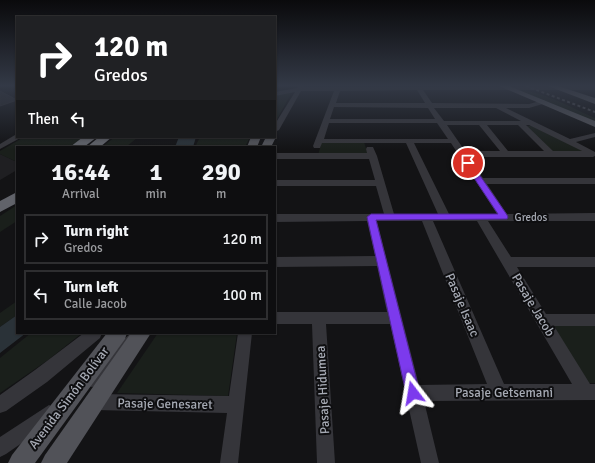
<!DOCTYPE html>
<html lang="en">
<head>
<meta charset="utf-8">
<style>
	:root { --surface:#0e0e10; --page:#171719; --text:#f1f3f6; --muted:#9b9c9f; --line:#2e2e30 }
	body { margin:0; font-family:Signika,sans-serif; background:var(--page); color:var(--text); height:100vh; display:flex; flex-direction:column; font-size:15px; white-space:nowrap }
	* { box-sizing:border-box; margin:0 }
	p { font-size:13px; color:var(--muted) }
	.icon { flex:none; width:22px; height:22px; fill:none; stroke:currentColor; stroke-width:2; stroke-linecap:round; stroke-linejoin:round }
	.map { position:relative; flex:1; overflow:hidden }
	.drawer { position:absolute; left:16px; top:146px; width:260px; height:188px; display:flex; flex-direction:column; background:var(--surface); border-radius:0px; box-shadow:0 1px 3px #0004,0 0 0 1px var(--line) }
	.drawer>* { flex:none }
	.top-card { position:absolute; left:16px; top:16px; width:260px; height:122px; border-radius:0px; box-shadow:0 1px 3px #0004,0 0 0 1px var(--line); background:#202124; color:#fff; overflow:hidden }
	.pin { position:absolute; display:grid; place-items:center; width:34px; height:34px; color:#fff; margin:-17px; border:2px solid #fff; border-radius:50%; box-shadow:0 1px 4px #0007 }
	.me { position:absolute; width:44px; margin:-22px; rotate:346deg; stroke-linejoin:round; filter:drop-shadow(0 0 3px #0008) }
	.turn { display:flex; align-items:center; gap:14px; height:84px; padding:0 12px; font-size:18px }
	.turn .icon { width:52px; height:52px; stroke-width:2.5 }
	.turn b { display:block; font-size:28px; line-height:34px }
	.then { display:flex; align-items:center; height:38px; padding:0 12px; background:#0003; gap:8px; font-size:15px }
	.eta { display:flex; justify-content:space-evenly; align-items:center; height:68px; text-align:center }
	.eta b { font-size:24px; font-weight:700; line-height:28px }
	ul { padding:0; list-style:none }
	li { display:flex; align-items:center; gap:12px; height:50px; margin:0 8px 6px; padding:0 4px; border:2px solid var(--line); border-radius:0px }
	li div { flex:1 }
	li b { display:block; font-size:15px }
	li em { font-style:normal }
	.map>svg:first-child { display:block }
</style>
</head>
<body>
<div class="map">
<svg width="595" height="463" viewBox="0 0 595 463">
	<rect width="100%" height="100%" fill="#131315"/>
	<!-- built -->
	<path fill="#1f1f22" d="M0,154L17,162V170L0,180Z"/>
	<!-- green -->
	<g fill="#1a1f1b">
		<path d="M516,90C541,90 572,108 595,118V122Z"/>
		<path d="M289,92L291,94L276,121L275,95Z"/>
		<path d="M526,126H532L587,153L553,152Z"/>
		<path d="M24,137H85L70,147H17V162L0,154V151Z"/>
		<path d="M115,137H138L126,147H102Z"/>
		<path d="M200,137H250L245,147H195Z"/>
		<path d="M322,141L364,142L368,155H318Z"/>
		<path d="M17,205V221L0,232V216Z"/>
		<path d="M17,301V315L0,327V313Z"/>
		<path d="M552,324H595V383H588Z"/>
		<path d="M31,333H82L48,360L0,393V358Z"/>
		<path d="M158,333H237L228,396L117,393Z"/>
	</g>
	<!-- water -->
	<g fill="#2a3238">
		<path d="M179,137H196L193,147H175Z"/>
		<path d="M17,315V333H26L0,353V327Z"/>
	</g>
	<!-- building -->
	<path fill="#262629" stroke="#2d2d31" d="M0,91L17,100L0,106Z"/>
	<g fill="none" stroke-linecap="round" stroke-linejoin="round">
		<!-- minor -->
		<g fill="#35353a" fill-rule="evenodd">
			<path d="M298,86H304L303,87L595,86V90H423L432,103L529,104L544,100L547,102L546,103L529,108H506L570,139L595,133V137L576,142L595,152V156L593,157H468L483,178H595V184H487L507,214L595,213V221H488L511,257H595V267H517L546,314H595V326H554L590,384H595V400L424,401L439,463H421L390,324H326L335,463H317L312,324H275V312H387L377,266L275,267V257L375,256L367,221L275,222V214H384L376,186H275V180H375L369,159H275V153H367L366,149L367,147H373L377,156L394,214H438L406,143H322L320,148H314L313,146L334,91H301L279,130L275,132V124L295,92L275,96V92L297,88ZM417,90L425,103H336L340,91ZM334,107L428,108L435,119H330ZM434,108H496L521,121H444ZM329,123H437L448,139H324ZM447,125H479L500,151H465ZM487,125H518L544,151H508ZM526,125H529L582,151H553ZM414,143H451L497,214H449ZM377,221H422L487,384L419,385ZM433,221H477L572,384H504Z"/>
			<path d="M15,135L22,137L0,149V144Z"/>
			<path d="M84,333H102L100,338L47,382L6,411L0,413V395L35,370Z"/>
			<path d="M131,333H148L146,338L98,385L92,387L86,385L84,379L86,373Z"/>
			<path d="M238,333H252L238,463H220L227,413L95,410L89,408L87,402L89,396L95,394L229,396Z"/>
			<path d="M49,405L55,408L58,414L55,420L6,454L0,457V437Z"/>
		</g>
		<!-- major -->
		<g fill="#515258" fill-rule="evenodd">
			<path d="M499,86H509L595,121V127Z"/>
			<path d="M548,86H558L595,98V104Z"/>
			<path d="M275,136L276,137L271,147H261L266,137H275Z"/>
			<path d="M251,137H261L257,147H247Z"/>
			<path d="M107,333H127L125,339L35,463H8L12,455Z"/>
			<path d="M131,333H151L67,463H41L45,455Z"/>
		</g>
		<!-- highway -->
		<g fill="#61636a" fill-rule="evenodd">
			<path d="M83,137H97L84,147H70Z"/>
			<path d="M99,137H112L100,147H87Z"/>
			<path d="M17,192V203L0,212V201Z"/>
		</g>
		<!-- rail -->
		<path stroke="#48494e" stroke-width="2" stroke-dasharray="3 2.5" stroke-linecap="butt" d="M526,86L595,112"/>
	</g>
	<!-- sky -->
	<linearGradient id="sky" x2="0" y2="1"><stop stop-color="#0a0a0c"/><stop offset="0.57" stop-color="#333946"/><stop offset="1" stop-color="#333946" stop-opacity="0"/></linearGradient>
	<rect width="595" height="150" fill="url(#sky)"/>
	<!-- route -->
	<path fill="#7c3aed" stroke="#51269a" d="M465,161H470L507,215L508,217L507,219L376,220L420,393L418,398L413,400L408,398L406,393L367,217L371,214H498L464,163Z"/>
	<g text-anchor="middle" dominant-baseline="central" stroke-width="4" stroke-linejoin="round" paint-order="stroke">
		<!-- street labels -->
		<g font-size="11" fill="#a6aab4" stroke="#0e0e10">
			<text x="531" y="217">Gredos</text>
		</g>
		<!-- near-street labels -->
		<g font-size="13" fill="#a6aab4" stroke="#0e0e10">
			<text transform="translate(462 305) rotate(67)">Pasaje Isaac</text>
			<text transform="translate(533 305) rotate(59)">Pasaje Jacob</text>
			<text transform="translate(323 390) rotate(-93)">Pasaje Hidumea</text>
			<text x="504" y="393">Pasaje Getsemani</text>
			<text transform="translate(69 398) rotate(-53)">Avenida Simón Bolívar</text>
			<text transform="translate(165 404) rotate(1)">Pasaje Genesaret</text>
		</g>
	</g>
</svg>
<div class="pin" style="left:468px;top:163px;background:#d93025"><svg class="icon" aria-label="arrive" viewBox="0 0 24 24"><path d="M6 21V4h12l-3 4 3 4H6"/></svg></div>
<svg class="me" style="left:413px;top:393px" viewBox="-20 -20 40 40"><path d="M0-17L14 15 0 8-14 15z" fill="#7c3aed" stroke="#fff" stroke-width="4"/></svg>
<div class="top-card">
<div class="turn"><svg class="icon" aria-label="right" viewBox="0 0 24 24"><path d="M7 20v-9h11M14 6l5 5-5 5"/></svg><div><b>120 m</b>Gredos</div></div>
<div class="then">Then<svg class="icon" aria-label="left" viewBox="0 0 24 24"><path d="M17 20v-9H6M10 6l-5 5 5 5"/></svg></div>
</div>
<section class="drawer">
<div class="eta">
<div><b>16:44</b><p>Arrival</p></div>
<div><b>1</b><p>min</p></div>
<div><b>290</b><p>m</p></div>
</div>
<ul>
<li><svg class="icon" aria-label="right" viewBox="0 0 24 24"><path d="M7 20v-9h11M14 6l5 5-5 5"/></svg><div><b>Turn right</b><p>Gredos</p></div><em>120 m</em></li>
<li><svg class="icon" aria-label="left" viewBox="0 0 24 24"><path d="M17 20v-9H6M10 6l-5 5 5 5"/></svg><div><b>Turn left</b><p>Calle Jacob</p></div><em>100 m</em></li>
</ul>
</section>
</div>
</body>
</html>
